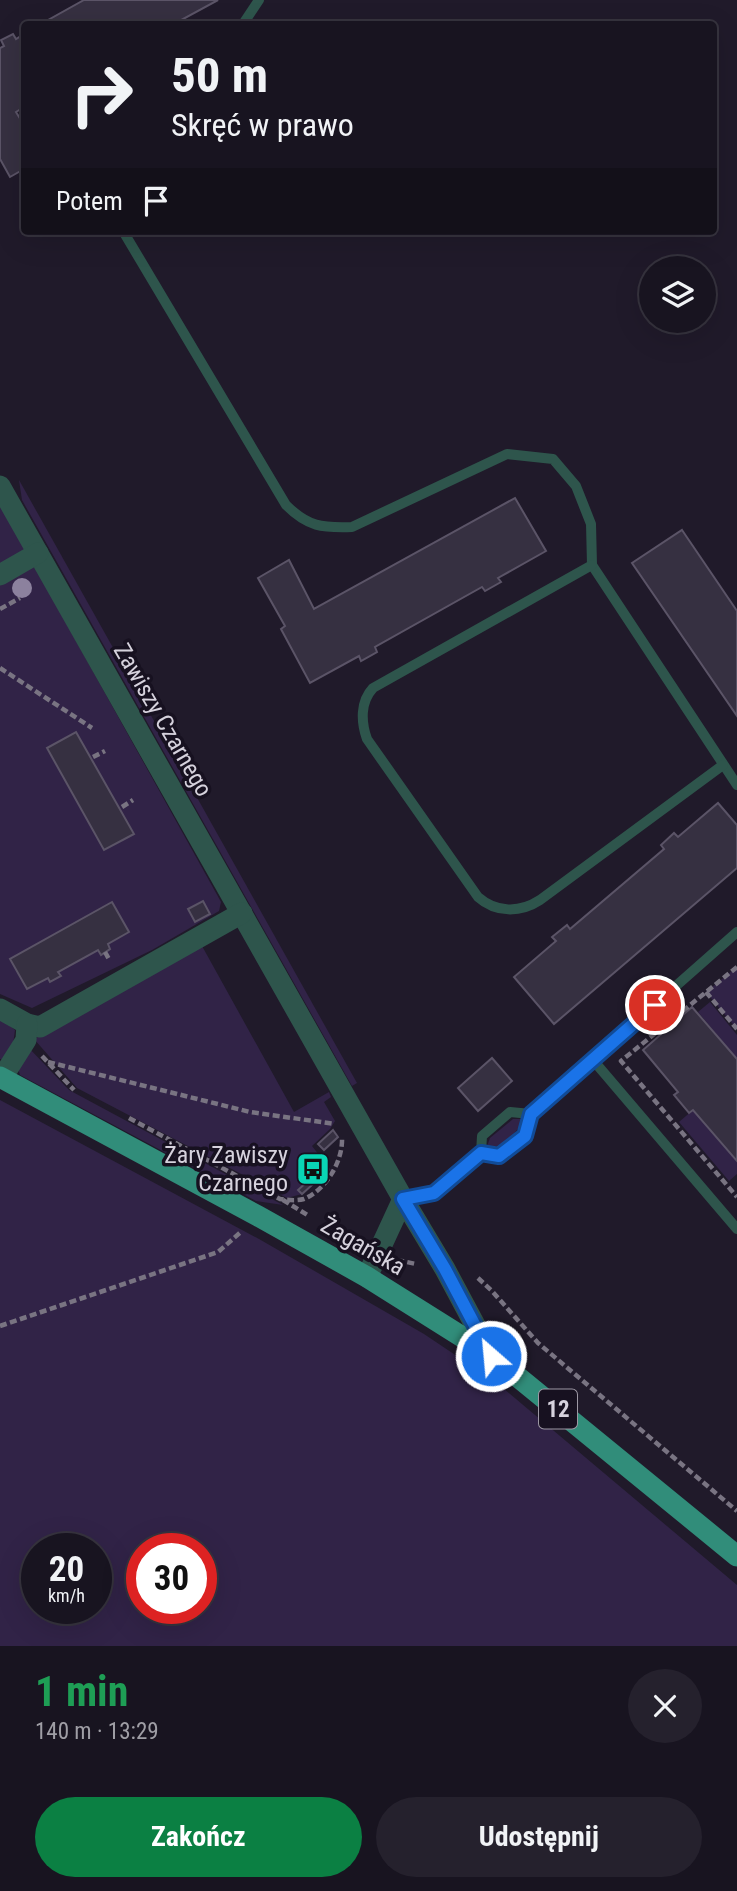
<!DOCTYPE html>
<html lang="pl">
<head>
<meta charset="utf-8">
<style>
	:root { --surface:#181420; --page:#25212d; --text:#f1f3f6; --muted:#9f9ea5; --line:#36333e; --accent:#0b8043 }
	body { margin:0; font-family:"Roboto Condensed",sans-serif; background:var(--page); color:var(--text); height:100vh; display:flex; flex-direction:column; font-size:26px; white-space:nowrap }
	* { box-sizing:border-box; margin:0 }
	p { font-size:23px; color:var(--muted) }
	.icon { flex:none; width:38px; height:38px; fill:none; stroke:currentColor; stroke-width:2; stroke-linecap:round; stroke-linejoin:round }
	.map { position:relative; height:1646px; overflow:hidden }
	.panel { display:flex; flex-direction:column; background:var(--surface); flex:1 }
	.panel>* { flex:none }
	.banner { position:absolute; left:21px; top:21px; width:696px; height:214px; border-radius:7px; box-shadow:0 7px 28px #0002,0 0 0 2px var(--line); background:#181420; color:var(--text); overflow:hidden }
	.buttons { position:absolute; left:639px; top:256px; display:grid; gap:14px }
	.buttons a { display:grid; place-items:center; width:77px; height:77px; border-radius:50%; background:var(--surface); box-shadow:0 7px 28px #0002,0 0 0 2px var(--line); font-size:35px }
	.speed { position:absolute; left:21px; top:1533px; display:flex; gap:14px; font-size:35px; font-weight:700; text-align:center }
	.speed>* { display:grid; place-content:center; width:91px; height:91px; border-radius:50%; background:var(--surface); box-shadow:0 7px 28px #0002,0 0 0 2px var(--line); line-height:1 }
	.speed small { font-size:18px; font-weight:400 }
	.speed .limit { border:10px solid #d22; background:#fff; color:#111 }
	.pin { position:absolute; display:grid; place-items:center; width:60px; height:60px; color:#fff; margin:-30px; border:4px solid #fff; border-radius:50%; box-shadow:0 2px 7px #0007 }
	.me { position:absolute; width:77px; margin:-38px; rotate:333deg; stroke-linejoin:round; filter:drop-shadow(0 0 5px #0008) }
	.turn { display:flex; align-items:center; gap:24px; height:147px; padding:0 35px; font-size:32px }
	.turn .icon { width:91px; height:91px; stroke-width:2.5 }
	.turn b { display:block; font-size:49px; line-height:60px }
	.then { display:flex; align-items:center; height:66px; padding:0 35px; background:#0003; gap:14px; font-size:26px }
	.round { display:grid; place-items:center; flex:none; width:74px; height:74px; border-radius:37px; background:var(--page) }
	.headline { display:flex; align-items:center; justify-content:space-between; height:119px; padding:0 35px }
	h1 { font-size:42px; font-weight:700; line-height:52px; color:#1e9e55 }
	.button { display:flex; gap:14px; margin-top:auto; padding:14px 35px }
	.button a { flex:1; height:80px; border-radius:42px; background:var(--accent); color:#fff; font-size:28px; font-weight:700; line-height:80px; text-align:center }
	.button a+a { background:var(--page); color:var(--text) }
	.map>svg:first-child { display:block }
</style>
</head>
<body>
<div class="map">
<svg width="737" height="1646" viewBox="0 0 737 1646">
	<rect width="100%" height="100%" fill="#201a2a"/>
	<!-- green -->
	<g fill="#312347" fill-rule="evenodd">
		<path d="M19,480L357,1083L352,1086L22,500Z"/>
		<path d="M0,504L221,902L219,911L152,950L32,1008L0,994Z"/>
		<path d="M202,946L294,1112L329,1092L331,1097L324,1102L335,1121L330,1129L312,1146L331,1170L312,1185L308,1181L298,1189L302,1194L287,1198L77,1088L34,1039Z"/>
		<path d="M737,967V1029L706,992Z"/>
		<path d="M710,1002L737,1035V1059L698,1012Z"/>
		<path d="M0,1018L15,1030L13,1044L3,1059H0Z"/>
		<path d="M28,1047L69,1090L283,1205L256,1201L20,1075L18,1069Z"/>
		<path d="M0,1100L259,1239L424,1334L497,1383L737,1585V1646H0ZM37,1549H96V1608H37ZM142,1549H201V1608H142Z"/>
		<path d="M693,1110L737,1161V1174L729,1181L679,1122Z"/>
		<path d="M513,1119H524C517,1133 503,1147 486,1149L490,1138Z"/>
	</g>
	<!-- building -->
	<g fill="#363041" stroke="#5b5467" stroke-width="2">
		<path d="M84,0H218L174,24H41Z"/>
		<path d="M13,34L16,39L24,34V107L16,112L24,125V169L10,177L0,159V48L4,46L1,40Z"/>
		<path d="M515,498L546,551L498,578L501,582L485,591L482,587L375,647L377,652L361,661L359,656L310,683L281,629L285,626L258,578L289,560L314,609Z"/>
		<path d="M682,530L737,611V716L632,563Z"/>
		<path d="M76,732L134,834L104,850L47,748Z"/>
		<path d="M718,803L737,825V868L554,1024L514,977L556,941L552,937L567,925L570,929L664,849L661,845L674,833L678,837Z"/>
		<path d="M203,901L210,914L195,922L188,909Z"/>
		<path d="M112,902L129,932L108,944L110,949L101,955L98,950L58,972L61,976L50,982L48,978L27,989L10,959Z"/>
		<path d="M692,1007L737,1059V1161L693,1110L689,1113L674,1095L678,1092L643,1050Z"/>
		<path d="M492,1058L512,1081L478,1111L458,1088Z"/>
		<path d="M333,1130L338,1137L324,1150L318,1144Z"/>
		<path d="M308,1181L312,1185L302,1194L298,1190Z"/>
	</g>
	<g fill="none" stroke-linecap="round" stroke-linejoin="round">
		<!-- path -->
		<g stroke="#797482" stroke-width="4.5" stroke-dasharray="7 3.5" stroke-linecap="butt">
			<path d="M0,609L20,598"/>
			<path d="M0,668L92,728"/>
			<path d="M93,757L105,751"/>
			<path d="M122,807L133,800"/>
			<path d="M105,952L110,961"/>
			<path d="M737,967L621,1061L737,1197"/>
			<path d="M706,992L737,1029"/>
			<path d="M42,1056L74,1090"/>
			<path d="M48,1062L250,1112L335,1124"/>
			<path d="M129,1118L280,1199C288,1200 296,1201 304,1199C326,1190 343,1161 342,1138"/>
			<path d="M283,1200L309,1216"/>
			<path d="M397,1260L416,1264"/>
			<path d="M478,1278L492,1291L538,1343L737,1511"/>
			<path d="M0,1326L218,1252L242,1231"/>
		</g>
		<!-- lane -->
		<g stroke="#2e554c" stroke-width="10">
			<path d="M243,24L259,0"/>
			<path d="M123,231L286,505C308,527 322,528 352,527L507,454L553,459L576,486L591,524L592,565L737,785"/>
			<path d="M592,565L373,688C360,702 361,722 367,739L478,897C496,913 520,913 540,900L723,765"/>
			<path d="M593,1060L737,1229"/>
			<path d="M481,1153L499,1156L525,1136L531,1114L737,932"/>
			<path d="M403,1199L434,1193L481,1153L482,1136L510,1112L531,1114"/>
		</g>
		<!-- street -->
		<g stroke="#2e554c" stroke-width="21">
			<path d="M0,486L403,1199L367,1277"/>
			<path d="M0,575L38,553"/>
			<path d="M0,1009L27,1024L40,1027L242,913"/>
			<path d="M2,1078L26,1040L27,1024"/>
			<path d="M403,1199L445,1269L491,1355"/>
		</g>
		<!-- primary -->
		<path stroke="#318d7a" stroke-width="21" d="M0,1077L258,1216L367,1277L491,1355L737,1556"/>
	</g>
	<!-- trees -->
	<circle fill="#8c819e" cx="22" cy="588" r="10"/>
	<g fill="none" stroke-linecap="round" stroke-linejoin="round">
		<defs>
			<path id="route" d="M491,1356L445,1269L403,1199L434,1193L481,1153L499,1156L525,1136L531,1114L655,1005"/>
		</defs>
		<!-- route casing -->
		<use href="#route" stroke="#114b97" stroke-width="18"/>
		<!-- route -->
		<use href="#route" stroke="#1a73e8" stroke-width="12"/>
	</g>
	<!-- icons -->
	<defs>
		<symbol id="bus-square" viewBox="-11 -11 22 22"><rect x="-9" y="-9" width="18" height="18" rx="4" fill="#09d5b5" stroke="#171120"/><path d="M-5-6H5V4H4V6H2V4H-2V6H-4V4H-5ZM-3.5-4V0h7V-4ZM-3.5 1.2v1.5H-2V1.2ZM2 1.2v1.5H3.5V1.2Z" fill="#111"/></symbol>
	</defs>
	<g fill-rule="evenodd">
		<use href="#bus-square" x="294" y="1150" width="38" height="38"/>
	</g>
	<g text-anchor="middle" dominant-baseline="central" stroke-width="7" stroke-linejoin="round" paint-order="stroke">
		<!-- shield labels -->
		<rect fill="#171120" stroke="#9d98a4" stroke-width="2" x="539" y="1389.5" width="38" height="39" rx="5"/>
		<g font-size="23" font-weight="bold" fill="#d6d2dd">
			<text x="558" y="1409">12</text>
		</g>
		<!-- street labels -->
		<g font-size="24" fill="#d6d2dd" stroke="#171120">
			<text transform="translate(163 720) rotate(60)">Zawiszy Czarnego</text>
			<text transform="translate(363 1246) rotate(30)">Żagańska</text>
		</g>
		<!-- poi labels -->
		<g font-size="24" fill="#d6d2dd" stroke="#171120" text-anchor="end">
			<text x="288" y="1155">Żary Zawiszy<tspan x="288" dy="28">Czarnego</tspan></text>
		</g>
	</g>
</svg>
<div class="buttons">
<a><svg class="icon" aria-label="layers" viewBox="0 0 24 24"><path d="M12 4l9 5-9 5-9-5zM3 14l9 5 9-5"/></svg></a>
</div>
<div class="speed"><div>20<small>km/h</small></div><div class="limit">30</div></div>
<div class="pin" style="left:655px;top:1005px;background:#d93025"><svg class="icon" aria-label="arrive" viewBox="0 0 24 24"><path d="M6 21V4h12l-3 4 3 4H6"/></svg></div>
<svg class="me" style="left:491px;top:1356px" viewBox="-20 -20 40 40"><circle r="17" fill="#1a73e8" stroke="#fff" stroke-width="3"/><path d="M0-11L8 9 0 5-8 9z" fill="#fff"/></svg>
<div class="banner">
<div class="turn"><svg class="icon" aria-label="right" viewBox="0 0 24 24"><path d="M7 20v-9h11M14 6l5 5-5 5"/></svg><div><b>50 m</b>Skręć w prawo</div></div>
<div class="then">Potem<svg class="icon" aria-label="arrive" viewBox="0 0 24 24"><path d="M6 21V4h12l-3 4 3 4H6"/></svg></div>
</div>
</div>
<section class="panel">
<div class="headline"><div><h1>1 min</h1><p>140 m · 13:29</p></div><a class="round"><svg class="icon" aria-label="close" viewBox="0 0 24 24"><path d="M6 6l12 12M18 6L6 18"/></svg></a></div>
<div class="button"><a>Zakończ</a><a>Udostępnij</a></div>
</section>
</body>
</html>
